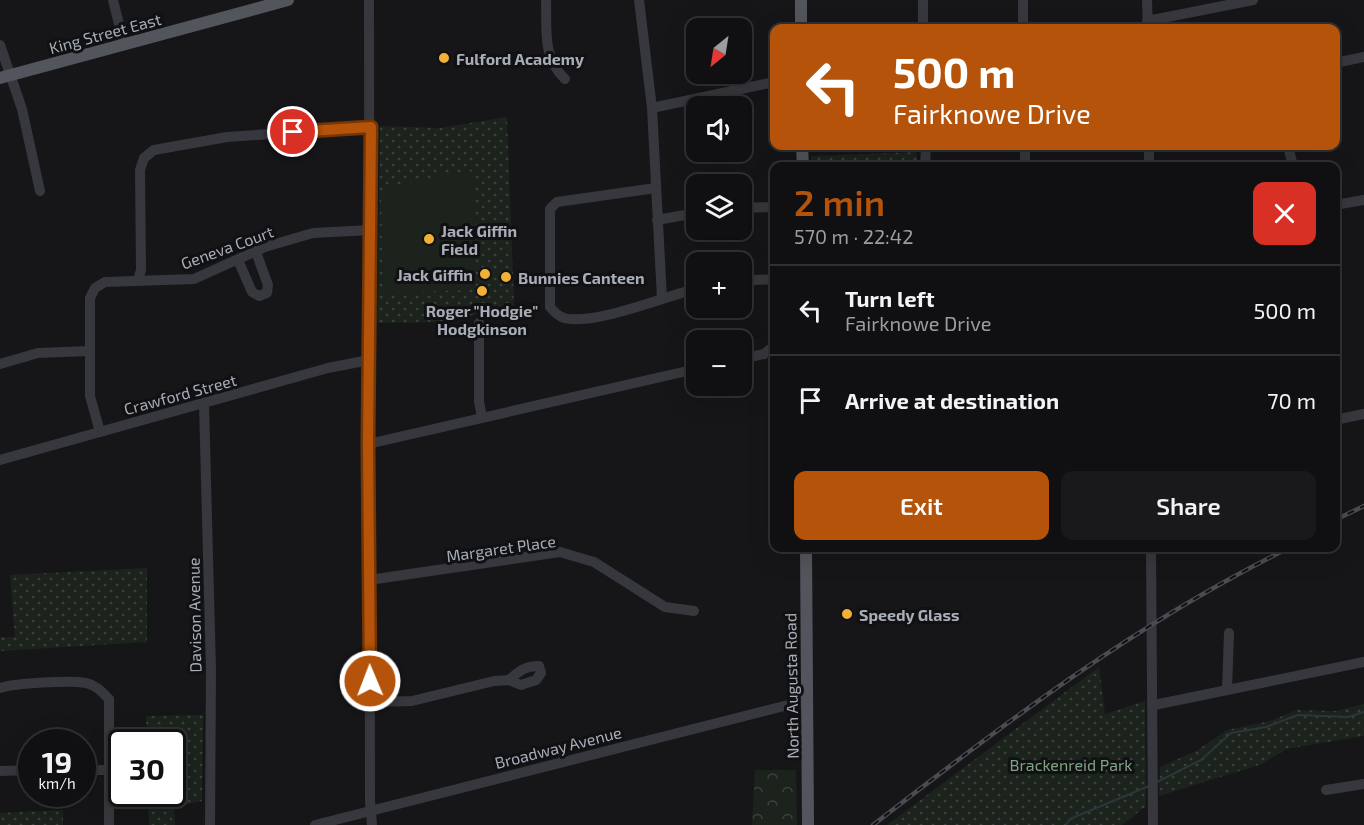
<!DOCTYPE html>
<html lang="en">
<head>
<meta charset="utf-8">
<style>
	:root { --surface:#101012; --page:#19191b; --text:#f1f3f6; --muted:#9c9d9f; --line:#303032; --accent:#b45309 }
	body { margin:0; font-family:"Exo 2",sans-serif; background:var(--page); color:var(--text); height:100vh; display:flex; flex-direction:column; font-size:22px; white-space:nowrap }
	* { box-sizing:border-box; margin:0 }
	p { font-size:20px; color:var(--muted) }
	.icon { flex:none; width:33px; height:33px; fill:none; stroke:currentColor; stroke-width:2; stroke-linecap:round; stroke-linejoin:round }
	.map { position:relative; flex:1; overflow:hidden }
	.drawer { position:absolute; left:770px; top:162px; width:570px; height:390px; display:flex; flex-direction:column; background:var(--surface); border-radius:12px; box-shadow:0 6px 24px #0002,0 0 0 2px var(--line) }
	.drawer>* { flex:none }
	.banner { position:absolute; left:770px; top:24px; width:570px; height:126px; border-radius:12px; box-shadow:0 6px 24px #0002,0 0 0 2px var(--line); background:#b45309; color:#fff; overflow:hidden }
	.needle { width:39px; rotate:210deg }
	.controls { position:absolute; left:686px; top:18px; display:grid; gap:12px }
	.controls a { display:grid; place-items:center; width:66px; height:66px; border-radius:12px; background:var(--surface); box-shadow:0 6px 24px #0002,0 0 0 2px var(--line); font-size:30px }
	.speed { position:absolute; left:18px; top:729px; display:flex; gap:12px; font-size:30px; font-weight:700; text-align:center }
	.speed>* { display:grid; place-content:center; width:78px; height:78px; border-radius:50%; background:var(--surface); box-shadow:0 6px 24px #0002,0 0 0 2px var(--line); line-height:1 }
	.speed small { font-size:15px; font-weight:400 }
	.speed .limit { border:3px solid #111; border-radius:9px; background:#fff; color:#111 }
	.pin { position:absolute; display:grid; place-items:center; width:51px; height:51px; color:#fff; margin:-26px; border:3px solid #fff; border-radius:50%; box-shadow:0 2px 6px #0007 }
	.me { position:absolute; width:66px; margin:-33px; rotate:359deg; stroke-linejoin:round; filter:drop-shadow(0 0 4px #0008) }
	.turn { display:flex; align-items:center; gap:21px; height:126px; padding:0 24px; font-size:27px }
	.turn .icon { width:78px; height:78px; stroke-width:2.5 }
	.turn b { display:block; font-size:42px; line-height:51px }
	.round { display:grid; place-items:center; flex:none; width:63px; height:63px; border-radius:12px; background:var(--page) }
	.headline { display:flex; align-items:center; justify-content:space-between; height:102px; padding:0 24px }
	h1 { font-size:36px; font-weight:600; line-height:45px; color:var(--accent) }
	.primary-button { display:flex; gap:12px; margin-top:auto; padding:12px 24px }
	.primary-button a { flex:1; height:69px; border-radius:12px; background:var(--accent); color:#fff; font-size:24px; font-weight:600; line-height:69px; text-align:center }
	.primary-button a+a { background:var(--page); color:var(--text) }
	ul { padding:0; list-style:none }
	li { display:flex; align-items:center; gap:18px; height:90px; padding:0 24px; border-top:2px solid var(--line) }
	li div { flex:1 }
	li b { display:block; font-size:22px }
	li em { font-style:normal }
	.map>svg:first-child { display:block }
</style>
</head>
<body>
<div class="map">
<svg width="1364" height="825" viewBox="0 0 1364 825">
	<defs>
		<pattern id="grass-dots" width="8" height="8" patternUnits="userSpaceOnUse" patternTransform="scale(1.5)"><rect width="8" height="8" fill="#1c231d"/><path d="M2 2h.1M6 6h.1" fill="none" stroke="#3a403c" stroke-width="1.8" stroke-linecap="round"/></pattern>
		<pattern id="forest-crowns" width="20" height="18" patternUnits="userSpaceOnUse" patternTransform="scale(1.5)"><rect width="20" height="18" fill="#1c231d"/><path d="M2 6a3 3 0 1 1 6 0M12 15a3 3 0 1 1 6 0" fill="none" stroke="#3a403c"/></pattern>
	</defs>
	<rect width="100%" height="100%" fill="#161618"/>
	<!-- grass -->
	<g fill="url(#grass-dots)">
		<path d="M507,117L514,305L442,322L377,323L380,126L440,128Z"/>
		<path d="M916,152L918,166H811V156Z"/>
		<path d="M147,568V642L0,651V637H15L10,575Z"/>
		<path d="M1099,667L1105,714L1145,701L1146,806L1122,825H887Z"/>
		<path d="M1364,704V736L1286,749L1262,764L1159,796L1160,767L1196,751L1227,730L1270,721L1297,710L1336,711Z"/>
		<path d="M203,715L202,801L174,807L175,825H149L148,794H172V742H147L146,716Z"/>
		<path d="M63,810V825H0V813Z"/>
	</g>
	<!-- forest -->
	<path fill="url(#forest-crowns)" d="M755,770H796L797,825H752Z"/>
	<!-- pitch -->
	<path fill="#1c231d" d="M475,171L476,285L470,290L383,293L381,193L387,188L437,176Z"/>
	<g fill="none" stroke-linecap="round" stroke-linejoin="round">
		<!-- stream -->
		<g stroke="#2c353c" stroke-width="2">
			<path d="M1157,782L1201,760L1231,733L1266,727L1298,715L1348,717L1364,712"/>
			<path d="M1066,825L1070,819L1149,786"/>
		</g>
		<!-- minor -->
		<g stroke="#37383d" stroke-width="10">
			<path d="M113,0L124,44"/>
			<path d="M369,0L370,801L372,825"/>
			<path d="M546,0C547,29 542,58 565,79"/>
			<path d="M639,0L652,108L662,299"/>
			<path d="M923,0V28"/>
			<path d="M1023,0V28"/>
			<path d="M1147,0L1148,28"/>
			<path d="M1147,21L1253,0"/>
			<path d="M0,45L22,109L40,191"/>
			<path d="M1335,63L1364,57"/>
			<path d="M652,108L774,82"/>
			<path d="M1025,146V166"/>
			<path d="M1288,146L1293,166"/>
			<path d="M925,166L926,146"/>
			<path d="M1149,166V146"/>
			<path d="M656,188L557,202L550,209V307C554,312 558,316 564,318C594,326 665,296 696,289"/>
			<path d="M1335,205L1364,200"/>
			<path d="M741,208L774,207"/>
			<path d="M657,220L696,213"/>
			<path d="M238,260L252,292L259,296L267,293L268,285L256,252"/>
			<path d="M138,280L141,270L140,170L144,158L154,150L227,137L371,127"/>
			<path d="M741,281L774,279"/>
			<path d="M479,323V402L482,417"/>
			<path d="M741,359L764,354L774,346"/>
			<path d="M0,364L38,353L89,351"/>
			<path d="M204,404L211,670L210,825"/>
			<path d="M1335,420L1364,414"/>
			<path d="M100,432L90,396V298L95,288L105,282L194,279L265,247L313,233L371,230"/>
			<path d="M368,444L696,369"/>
			<path d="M0,460L328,368L369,360"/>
			<path d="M1151,548L1153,825"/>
			<path d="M369,580L560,552L594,562L665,607L694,611"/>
			<path d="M0,688C16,683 69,680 86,683C96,685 102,692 109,699V825"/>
			<path d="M1227,690L1229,633"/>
			<path d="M370,702L412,701L494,681L509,680L521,685L536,680L541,673L539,666C525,666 519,671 509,680"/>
			<path d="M1154,705L1364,662"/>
			<path d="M82,770H109"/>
			<path d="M0,771L32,770"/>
			<path d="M1326,790L1364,784"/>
			<path d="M315,825L808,700"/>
		</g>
		<!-- major -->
		<g stroke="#53555c" stroke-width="12">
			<path d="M801,0V28"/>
			<path d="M0,78L288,0"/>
			<path d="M802,146L803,166"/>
			<path d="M806,548L808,825"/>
		</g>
		<defs>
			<g id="rail">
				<path d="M1335,520L1364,506"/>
				<path d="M873,825C1006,722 1138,622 1289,548"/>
			</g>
		</defs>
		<!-- rail casing -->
		<use href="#rail" stroke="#4a4c52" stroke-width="4.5"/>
		<!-- rail -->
		<use href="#rail" stroke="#111113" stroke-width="2" stroke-dasharray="7" stroke-linecap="butt"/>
	</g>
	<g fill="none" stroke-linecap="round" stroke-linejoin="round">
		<defs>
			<path id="route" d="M293,132L371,127L368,444L370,681"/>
		</defs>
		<!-- route casing -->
		<use href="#route" stroke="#753606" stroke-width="15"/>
		<!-- route -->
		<use href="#route" stroke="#b45309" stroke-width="10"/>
	</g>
	<!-- markers -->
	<g fill="#f2b134" stroke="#111113" stroke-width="2">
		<circle cx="444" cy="58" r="6"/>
		<circle cx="429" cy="239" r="6"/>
		<circle cx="485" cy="274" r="6"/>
		<circle cx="506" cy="277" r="6"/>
		<circle cx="482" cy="291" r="6"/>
		<circle cx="847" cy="614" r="6"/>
	</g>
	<g text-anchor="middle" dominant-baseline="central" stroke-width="6" stroke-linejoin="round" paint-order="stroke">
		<!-- street labels -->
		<g font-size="16" fill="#a8adb8" stroke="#111113">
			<text transform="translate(105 33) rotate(-15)">King Street East</text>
			<text transform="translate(227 247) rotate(-20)">Geneva Court</text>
			<text transform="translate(180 394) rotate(-15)">Crawford Street</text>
			<text transform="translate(501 548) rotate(-8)">Margaret Place</text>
			<text transform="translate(194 615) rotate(-91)">Davison Avenue</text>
			<text transform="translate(791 686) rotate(-91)">North Augusta Road</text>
			<text transform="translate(558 747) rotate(-14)">Broadway Avenue</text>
		</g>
		<!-- poi labels -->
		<g font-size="16" font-weight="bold" fill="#a8adb8" stroke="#111113" text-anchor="start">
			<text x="456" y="58">Fulford Academy</text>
			<text x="441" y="230">Jack Giffin<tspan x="441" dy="18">Field</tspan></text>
			<text x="473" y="274" text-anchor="end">Jack Giffin</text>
			<text x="518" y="277">Bunnies Canteen</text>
			<text x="482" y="310" text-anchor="middle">Roger "Hodgie"<tspan x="482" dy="18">Hodgkinson</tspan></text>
			<text x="859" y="614">Speedy Glass</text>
		</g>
		<!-- park labels -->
		<g font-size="16" fill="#7fa381" stroke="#111113">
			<text x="1071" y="764">Brackenreid Park</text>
		</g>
	</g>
</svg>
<div class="controls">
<a><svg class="needle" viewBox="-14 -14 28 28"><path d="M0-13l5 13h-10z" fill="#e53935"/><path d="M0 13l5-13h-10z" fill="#9c9d9f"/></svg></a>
<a><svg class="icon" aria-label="sound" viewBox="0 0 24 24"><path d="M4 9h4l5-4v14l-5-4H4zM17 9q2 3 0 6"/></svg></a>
<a><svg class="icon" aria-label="layers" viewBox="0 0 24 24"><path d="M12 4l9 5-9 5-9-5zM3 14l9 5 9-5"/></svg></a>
<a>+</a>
<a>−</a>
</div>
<div class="speed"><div>19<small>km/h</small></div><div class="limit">30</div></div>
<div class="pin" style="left:293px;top:132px;background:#d93025"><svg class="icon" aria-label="arrive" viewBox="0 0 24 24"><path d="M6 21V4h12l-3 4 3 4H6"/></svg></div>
<svg class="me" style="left:370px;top:681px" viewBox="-20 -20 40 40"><circle r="17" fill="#b45309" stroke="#fff" stroke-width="3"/><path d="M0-11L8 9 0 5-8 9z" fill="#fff"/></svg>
<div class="banner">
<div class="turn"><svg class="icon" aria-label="left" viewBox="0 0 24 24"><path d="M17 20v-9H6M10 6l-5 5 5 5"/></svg><div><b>500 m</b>Fairknowe Drive</div></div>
</div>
<section class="drawer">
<div class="headline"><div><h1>2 min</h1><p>570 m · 22:42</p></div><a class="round" style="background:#d93025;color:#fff"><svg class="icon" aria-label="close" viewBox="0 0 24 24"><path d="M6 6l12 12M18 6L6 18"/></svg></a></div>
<ul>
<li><svg class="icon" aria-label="left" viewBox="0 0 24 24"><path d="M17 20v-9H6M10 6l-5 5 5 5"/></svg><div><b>Turn left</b><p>Fairknowe Drive</p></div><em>500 m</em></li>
<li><svg class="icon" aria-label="arrive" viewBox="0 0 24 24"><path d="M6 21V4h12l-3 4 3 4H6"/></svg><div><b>Arrive at destination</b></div><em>70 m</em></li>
</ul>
<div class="primary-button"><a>Exit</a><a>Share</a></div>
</section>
</div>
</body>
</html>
